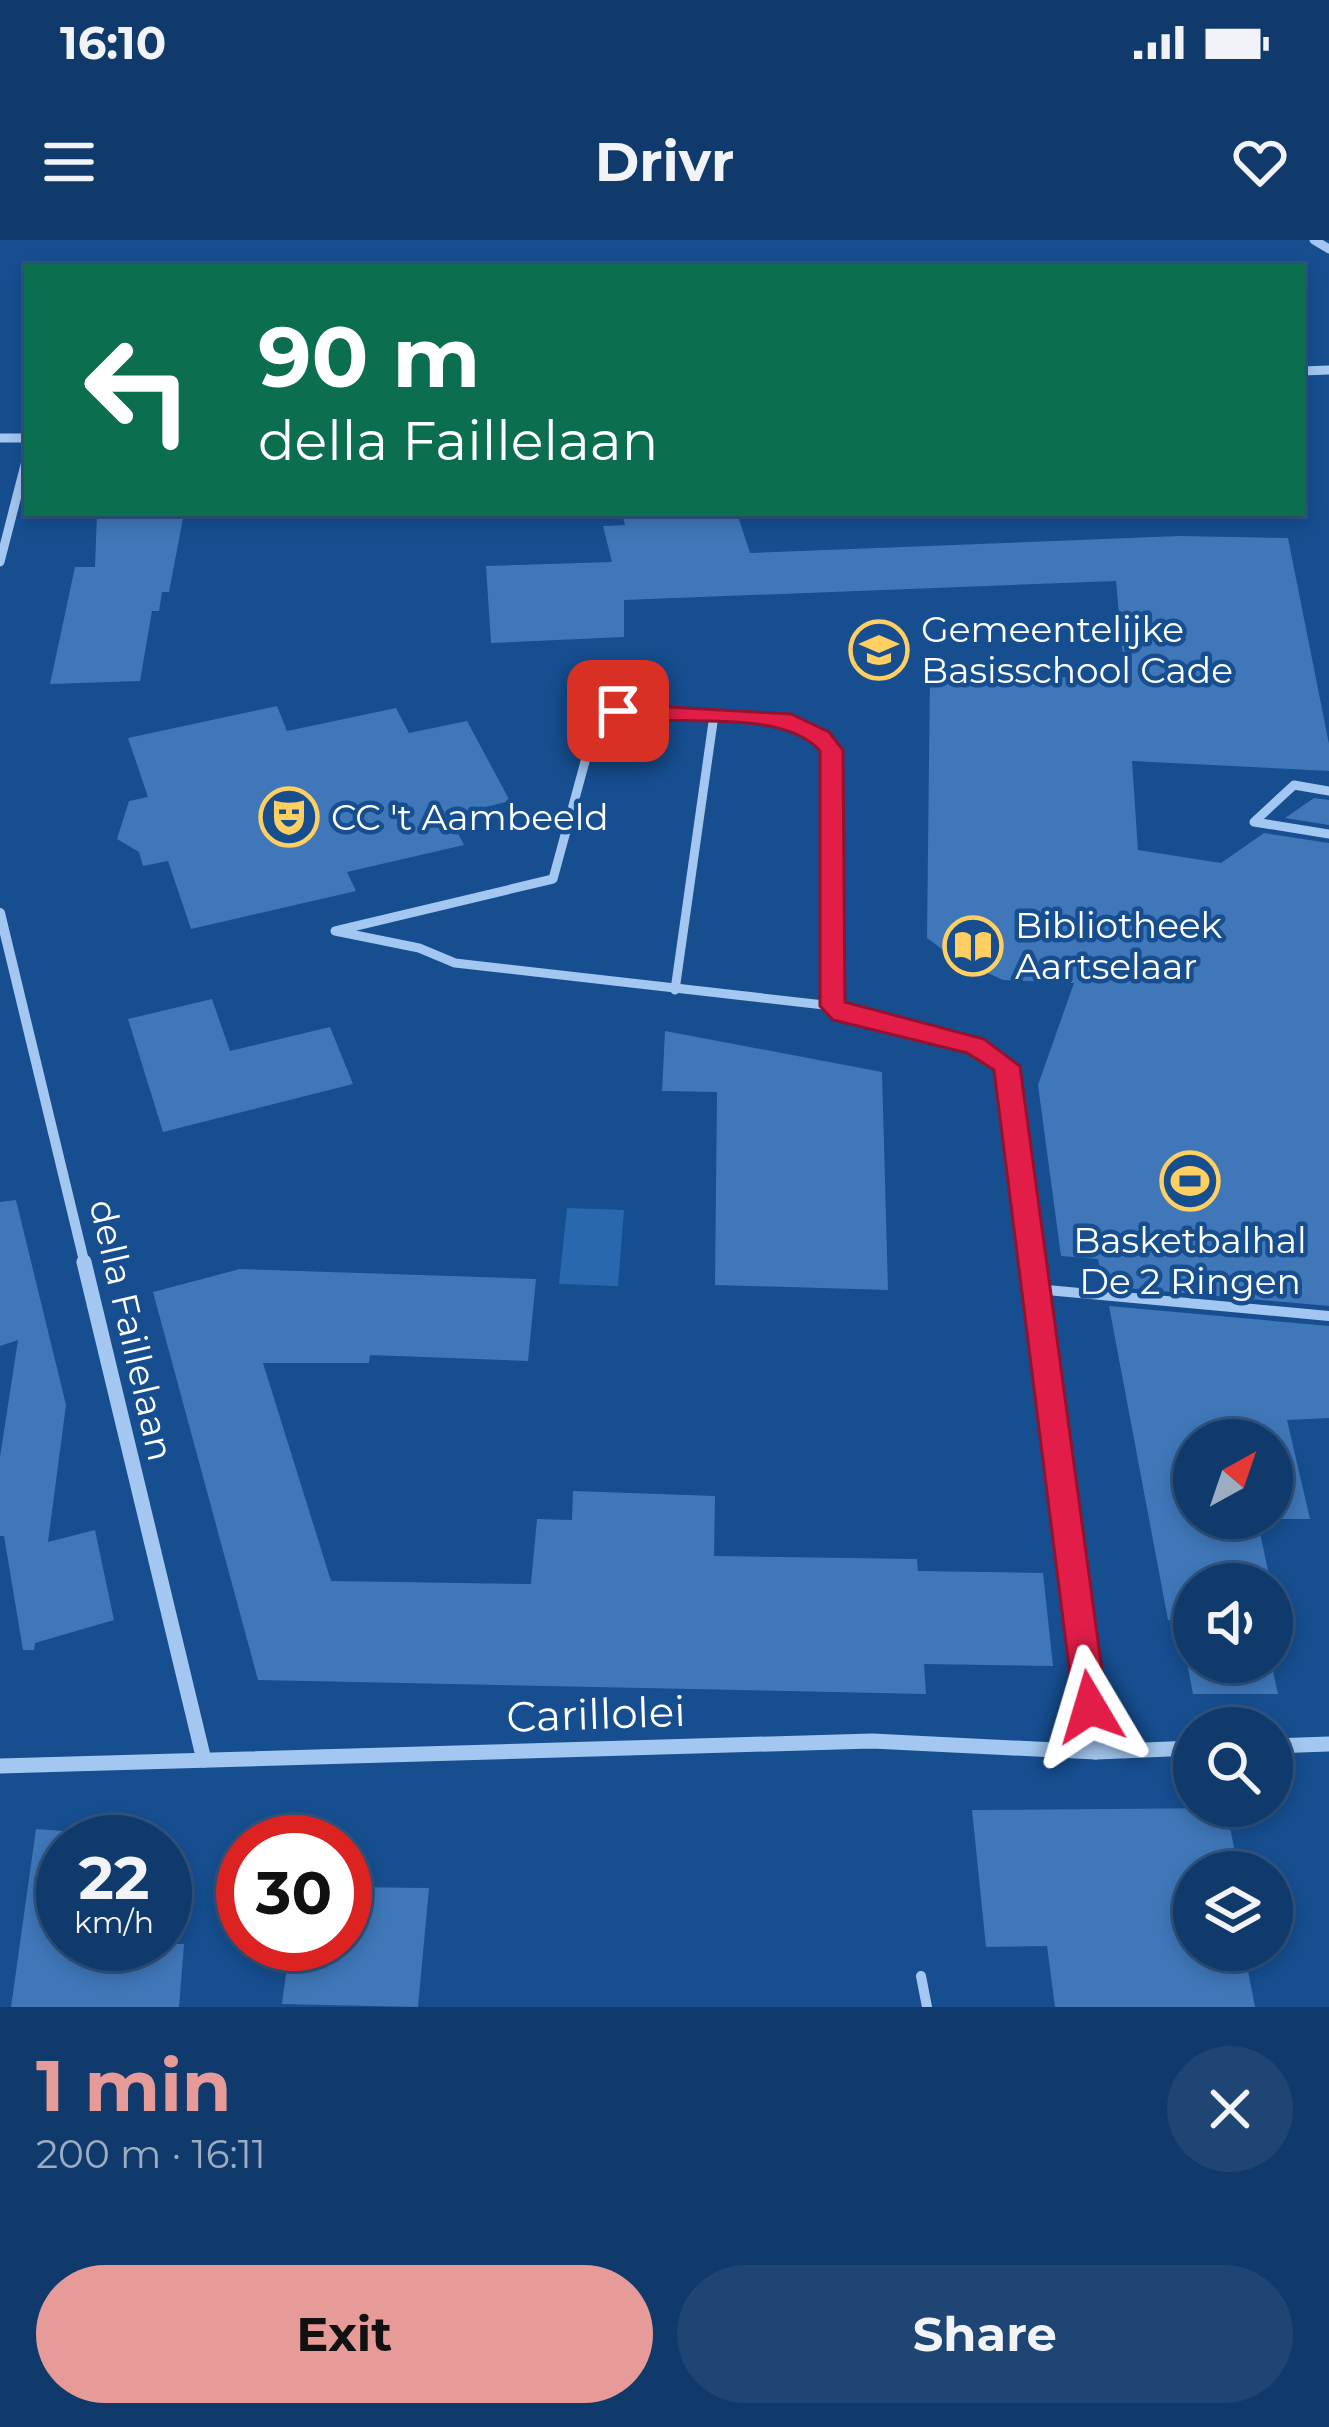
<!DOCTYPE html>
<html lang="en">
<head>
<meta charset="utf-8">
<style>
	:root { --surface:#103a6c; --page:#1e4574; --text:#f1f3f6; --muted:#9cadc2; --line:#30547f; --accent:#e69b98 }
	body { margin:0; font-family:Montserrat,sans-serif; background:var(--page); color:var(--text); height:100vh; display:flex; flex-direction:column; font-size:45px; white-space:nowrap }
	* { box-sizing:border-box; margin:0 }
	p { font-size:39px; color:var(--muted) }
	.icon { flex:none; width:66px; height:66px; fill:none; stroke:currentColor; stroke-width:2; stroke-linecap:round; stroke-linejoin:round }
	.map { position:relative; height:1767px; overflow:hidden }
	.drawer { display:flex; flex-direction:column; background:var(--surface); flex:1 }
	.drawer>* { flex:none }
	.hud { position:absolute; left:24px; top:24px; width:1281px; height:252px; border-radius:0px; box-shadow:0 6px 18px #0003,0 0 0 3px var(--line); background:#0b6e4f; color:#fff; overflow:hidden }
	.needle { width:78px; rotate:40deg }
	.buttons { position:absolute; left:1173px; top:1179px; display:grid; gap:24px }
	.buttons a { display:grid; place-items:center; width:120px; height:120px; border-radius:50%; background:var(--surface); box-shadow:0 6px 18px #0003,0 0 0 3px var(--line); font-size:60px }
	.speed { position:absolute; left:36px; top:1575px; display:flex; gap:24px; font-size:60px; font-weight:700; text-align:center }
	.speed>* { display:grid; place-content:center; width:156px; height:156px; border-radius:50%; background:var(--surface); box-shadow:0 6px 18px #0003,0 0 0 3px var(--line); line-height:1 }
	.speed small { font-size:30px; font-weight:400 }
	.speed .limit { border:18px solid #d22; background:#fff; color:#111 }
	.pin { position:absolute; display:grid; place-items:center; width:102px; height:102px; color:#fff; margin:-51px; border-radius:24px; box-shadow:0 6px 18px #0006 }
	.me { position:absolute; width:132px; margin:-66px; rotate:353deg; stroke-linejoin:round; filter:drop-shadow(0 0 9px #0008) }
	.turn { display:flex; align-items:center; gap:42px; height:252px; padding:0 36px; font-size:54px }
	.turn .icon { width:156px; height:156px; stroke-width:2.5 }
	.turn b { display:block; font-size:84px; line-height:102px }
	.round { display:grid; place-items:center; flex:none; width:126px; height:126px; border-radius:63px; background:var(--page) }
	.summary { display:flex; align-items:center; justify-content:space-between; height:204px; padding:0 36px }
	h1 { font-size:72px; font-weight:700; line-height:90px; color:var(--accent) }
	.button { display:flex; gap:24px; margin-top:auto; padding:24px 36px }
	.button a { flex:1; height:138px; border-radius:72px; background:var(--accent); color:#111; font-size:48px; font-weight:700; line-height:138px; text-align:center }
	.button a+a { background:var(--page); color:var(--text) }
	.status { display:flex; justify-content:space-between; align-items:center; height:84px; padding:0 60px; background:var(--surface); direction:ltr }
	.status svg { height:33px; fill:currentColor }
	header { display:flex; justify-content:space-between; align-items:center; height:156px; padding:0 36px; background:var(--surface); font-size:54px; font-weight:700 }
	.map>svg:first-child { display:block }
</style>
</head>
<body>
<div class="status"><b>16:10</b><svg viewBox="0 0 49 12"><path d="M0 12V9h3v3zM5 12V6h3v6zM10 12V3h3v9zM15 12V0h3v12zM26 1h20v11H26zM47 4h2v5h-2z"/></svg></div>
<header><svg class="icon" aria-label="menu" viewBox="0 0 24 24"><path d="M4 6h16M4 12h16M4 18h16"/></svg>Drivr<svg class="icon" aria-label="heart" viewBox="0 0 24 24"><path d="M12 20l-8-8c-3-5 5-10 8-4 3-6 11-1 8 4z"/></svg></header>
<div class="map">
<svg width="1329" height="1767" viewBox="0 0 1329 1767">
	<rect width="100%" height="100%" fill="#164e90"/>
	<!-- green -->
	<path fill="#2968af" d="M567,968L624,970L618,1046L559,1044Z"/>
	<!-- building -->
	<g fill="#3f77b9" fill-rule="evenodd">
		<path d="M97,273H184L169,352H162L159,371H152L140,441L50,444L75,327H95Z"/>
		<path d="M622,273H737L750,313L1179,296L1288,298L1329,504V531L1132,521L1138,610L1221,623L1264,593L1329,603V1066L1104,1046L1098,1019L1061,1016L1038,845L1074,743L1003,740L951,716L927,698L930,433L1125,439L1116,341L624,360V397L491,403L486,326L612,322L603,286L625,285Z"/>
		<path d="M277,466L287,491L396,468L409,493L467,481L510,561L449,576L464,605L347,632L356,651L191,689L168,621L143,626L139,612L117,599L129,561L148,557L128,498Z"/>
		<path d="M1314,558L1329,560V585L1285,578Z"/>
		<path d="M212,759L230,811L330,787L353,844L163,892L128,779Z"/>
		<path d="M665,791L882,832L888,1050L715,1045L717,852L662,851Z"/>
		<path d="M16,960L66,1165L48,1302L95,1290L114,1380L35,1403L34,1410H23L4,1296H0V1217L18,1100L0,1106V962Z"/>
		<path d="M240,1029L536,1039L528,1121L370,1115L369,1123H263L331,1341L531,1344L537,1279L572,1280L573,1251L715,1256L714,1316L917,1319L918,1331L1043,1333L1053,1426L924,1424L926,1454L258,1440L153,1052Z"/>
		<path d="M1109,1066L1329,1086V1178L1287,1180L1310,1279H1257L1271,1344H1194V1422H1271L1278,1454H1193L1179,1381L1168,1380ZM1194,1200H1272V1278H1194Z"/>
		<path d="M1226,1568L1239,1632H1194V1710H1244L1255,1767H1055L1047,1706L986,1707L972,1570Z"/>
		<path d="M36,1589L63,1591V1704H184L179,1767H11Z"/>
		<path d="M345,1647L429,1648L418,1767L282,1764L290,1704H345Z"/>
	</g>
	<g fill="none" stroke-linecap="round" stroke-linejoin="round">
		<!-- service-far1 -->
		<g stroke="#a3c7f0" stroke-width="9">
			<path d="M618,471L791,481L809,487L832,510L833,766L455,723L419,708L335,691L553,639L595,485Z"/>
			<path d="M1329,551L1294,545L1254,582L1329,594"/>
			<path d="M675,750L714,475"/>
		</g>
		<!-- service -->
		<g stroke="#a3c7f0" stroke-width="10">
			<path d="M1036,1049L1329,1076"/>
			<path d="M921,1736L927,1767"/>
		</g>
		<!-- minor-far2 -->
		<g stroke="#a3c7f0" stroke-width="9">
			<path d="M1314,0L1329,9"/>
			<path d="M1302,131L1329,130"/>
			<path d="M0,198H27"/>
			<path d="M0,322L27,217"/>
		</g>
		<!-- minor-far1 -->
		<g stroke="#a3c7f0" stroke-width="10">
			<path d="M0,673L85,1025"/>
			<path d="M833,766L842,774L975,805L1007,826L1033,1025"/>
		</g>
		<!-- minor -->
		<g stroke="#a3c7f0" stroke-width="15">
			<path d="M84,1022L204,1520"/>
			<path d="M1032,1022L1096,1512"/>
			<path d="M1272,1506L1329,1504"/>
			<path d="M0,1526L872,1501L1096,1512L1194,1508"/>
		</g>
	</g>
	<!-- route -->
	<path fill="#e11d48" stroke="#92132f" stroke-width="3" d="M618,464L791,474L829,492L843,510L845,762L984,799L1020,826L1107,1467L1102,1478L1090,1482L1079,1478L1074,1467L994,830L967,813L833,780L820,766V511C782,466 666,488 610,476V466Z"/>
	<!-- icons -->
	<defs>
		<symbol id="school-ring" viewBox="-11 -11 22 22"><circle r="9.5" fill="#164e90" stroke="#ffcf62" stroke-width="1.5"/><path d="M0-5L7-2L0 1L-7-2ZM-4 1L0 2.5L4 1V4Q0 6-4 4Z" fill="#ffcf62"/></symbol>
		<symbol id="theatre-ring" viewBox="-11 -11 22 22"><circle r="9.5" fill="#164e90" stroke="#ffcf62" stroke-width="1.5"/><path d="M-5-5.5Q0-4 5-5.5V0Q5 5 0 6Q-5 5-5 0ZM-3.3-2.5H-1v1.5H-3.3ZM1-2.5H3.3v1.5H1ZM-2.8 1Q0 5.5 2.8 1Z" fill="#ffcf62"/></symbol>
		<symbol id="library-ring" viewBox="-11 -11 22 22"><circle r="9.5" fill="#164e90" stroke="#ffcf62" stroke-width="1.5"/><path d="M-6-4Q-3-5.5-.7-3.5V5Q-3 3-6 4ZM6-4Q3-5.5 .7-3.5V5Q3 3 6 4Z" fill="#ffcf62"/></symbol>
		<symbol id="stadium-ring" viewBox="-11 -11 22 22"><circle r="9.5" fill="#164e90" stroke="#ffcf62" stroke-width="1.5"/><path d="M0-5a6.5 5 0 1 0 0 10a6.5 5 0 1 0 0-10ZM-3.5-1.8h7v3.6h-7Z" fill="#ffcf62"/></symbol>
	</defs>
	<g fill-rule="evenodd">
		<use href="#school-ring" x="846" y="377" width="66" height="66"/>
		<use href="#theatre-ring" x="256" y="544" width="66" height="66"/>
		<use href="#library-ring" x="940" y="673" width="66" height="66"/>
		<use href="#stadium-ring" x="1157" y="908" width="66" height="66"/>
	</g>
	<g text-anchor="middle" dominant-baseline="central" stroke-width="9" stroke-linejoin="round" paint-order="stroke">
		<!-- poi labels -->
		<g font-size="36" fill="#fff" stroke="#164e90" text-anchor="start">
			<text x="921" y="389">Gemeentelijke<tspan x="921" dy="41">Basisschool Cade</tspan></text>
			<text x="331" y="577">CC 't Aambeeld</text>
			<text x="1015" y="685">Bibliotheek<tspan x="1015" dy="41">Aartselaar</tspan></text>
			<text x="1190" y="1000" text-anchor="middle">Basketbalhal<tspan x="1190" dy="41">De 2 Ringen</tspan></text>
		</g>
		<!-- street labels -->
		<g font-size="36" fill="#fff" stroke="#164e90">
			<text transform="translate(132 1090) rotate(77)">della Faillelaan</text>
		</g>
		<!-- near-street labels -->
		<g font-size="42" fill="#fff" stroke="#164e90">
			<text transform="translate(596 1474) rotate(-2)">Carillolei</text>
		</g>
	</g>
</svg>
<div class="buttons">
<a><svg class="needle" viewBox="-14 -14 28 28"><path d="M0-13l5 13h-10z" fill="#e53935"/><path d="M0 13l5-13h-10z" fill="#9cadc2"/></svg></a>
<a><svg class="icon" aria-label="sound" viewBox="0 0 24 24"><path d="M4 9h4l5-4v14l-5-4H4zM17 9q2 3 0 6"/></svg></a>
<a><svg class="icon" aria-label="search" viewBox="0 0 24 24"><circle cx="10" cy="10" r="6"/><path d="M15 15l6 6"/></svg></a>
<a><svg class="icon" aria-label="layers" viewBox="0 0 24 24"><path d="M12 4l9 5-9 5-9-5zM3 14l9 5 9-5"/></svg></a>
</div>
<div class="speed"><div>22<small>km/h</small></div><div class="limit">30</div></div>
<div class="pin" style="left:618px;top:471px;background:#d93025"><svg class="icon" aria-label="arrive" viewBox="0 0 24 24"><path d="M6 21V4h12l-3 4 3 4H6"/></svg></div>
<svg class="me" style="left:1090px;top:1467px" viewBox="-20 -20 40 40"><path d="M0-17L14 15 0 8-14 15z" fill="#e11d48" stroke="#fff" stroke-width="4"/></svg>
<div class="hud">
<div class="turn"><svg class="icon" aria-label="left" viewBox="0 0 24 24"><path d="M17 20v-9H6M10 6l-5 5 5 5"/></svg><div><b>90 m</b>della Faillelaan</div></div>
</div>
</div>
<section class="drawer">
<div class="summary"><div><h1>1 min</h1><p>200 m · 16:11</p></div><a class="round"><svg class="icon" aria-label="close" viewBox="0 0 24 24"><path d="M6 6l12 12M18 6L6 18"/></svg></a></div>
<div class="button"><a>Exit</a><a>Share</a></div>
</section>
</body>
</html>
